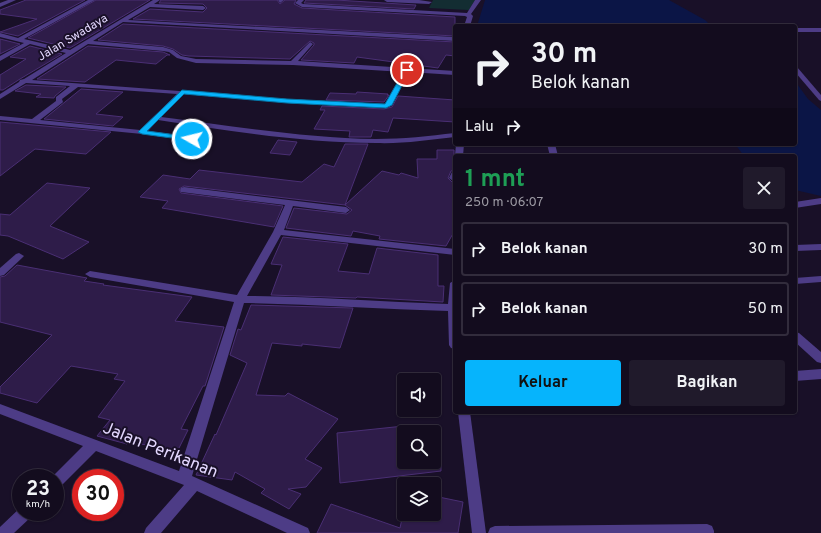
<!DOCTYPE html>
<html lang="id">
<head>
<meta charset="utf-8">
<style>
	:root { --surface:#130c1e; --page:#201a2b; --text:#f1f3f6; --muted:#9d9ba4; --line:#322c3c; --accent:#06b4fc }
	body { margin:0; font-family:Overpass,sans-serif; background:var(--page); color:var(--text); height:100vh; display:flex; flex-direction:column; font-size:15px; white-space:nowrap }
	* { box-sizing:border-box; margin:0 }
	p { font-size:13px; color:var(--muted) }
	.icon { flex:none; width:22px; height:22px; fill:none; stroke:currentColor; stroke-width:2; stroke-linecap:round; stroke-linejoin:round }
	.map { position:relative; flex:1; overflow:hidden }
	.side { position:absolute; left:453px; top:154px; width:344px; height:260px; display:flex; flex-direction:column; background:var(--surface); border-radius:4px; box-shadow:0 1px 3px #0004,0 0 0 1px var(--line) }
	.side>* { flex:none }
	.hud { position:absolute; left:453px; top:24px; width:344px; height:122px; border-radius:4px; box-shadow:0 1px 3px #0004,0 0 0 1px var(--line); background:#130c1e; color:var(--text); overflow:hidden }
	.tools { position:absolute; left:397px; top:373px; display:grid; gap:8px }
	.tools a { display:grid; place-items:center; width:44px; height:44px; border-radius:4px; background:var(--surface); box-shadow:0 1px 3px #0004,0 0 0 1px var(--line); font-size:20px }
	.speed { position:absolute; left:12px; top:469px; display:flex; gap:8px; font-size:20px; font-weight:700; text-align:center }
	.speed>* { display:grid; place-content:center; width:52px; height:52px; border-radius:50%; background:var(--surface); box-shadow:0 1px 3px #0004,0 0 0 1px var(--line); line-height:1 }
	.speed small { font-size:10px; font-weight:400 }
	.speed .limit { border:6px solid #d22; background:#fff; color:#111 }
	.pin { position:absolute; display:grid; place-items:center; width:34px; height:34px; color:#fff; margin:-17px; border:2px solid #fff; border-radius:50%; box-shadow:0 1px 4px #0007 }
	.me { position:absolute; width:44px; margin:-22px; rotate:278deg; stroke-linejoin:round; filter:drop-shadow(0 0 3px #0008) }
	.turn { display:flex; align-items:center; gap:14px; height:84px; padding:0 12px; font-size:18px }
	.turn .icon { width:52px; height:52px; stroke-width:2.5 }
	.turn b { display:block; font-size:28px; line-height:34px }
	.then { display:flex; align-items:center; height:38px; padding:0 12px; background:#0003; gap:8px; font-size:15px }
	.round { display:grid; place-items:center; flex:none; width:42px; height:42px; border-radius:4px; background:var(--page) }
	.head { display:flex; align-items:center; justify-content:space-between; height:68px; padding:0 12px }
	h1 { font-size:24px; font-weight:700; line-height:30px; color:#1e9e55 }
	.primary-button { display:flex; gap:8px; margin-top:auto; padding:8px 12px }
	.primary-button a { flex:1; height:46px; border-radius:4px; background:var(--accent); color:#111; font-size:16px; font-weight:700; line-height:46px; text-align:center }
	.primary-button a+a { background:var(--page); color:var(--text) }
	ul { padding:0; list-style:none }
	li { display:flex; align-items:center; gap:12px; height:54px; margin:0 8px 6px; padding:0 4px; border:2px solid var(--line); border-radius:4px }
	li div { flex:1 }
	li b { display:block; font-size:15px }
	li em { font-style:normal }
	.map>svg:first-child { display:block }
</style>
</head>
<body>
<div class="map">
<svg width="821" height="533" viewBox="0 0 821 533">
	<rect width="100%" height="100%" fill="#191028"/>
	<!-- green -->
	<path fill="#132d32" d="M433,0H475L469,10L429,8Z"/>
	<!-- water -->
	<g fill="#0b1546">
		<path d="M485,0H669L705,20L709,24H651L648,26H477Z"/>
		<path d="M795,81L808,99L821,110V196L795,190V156H744L735,144H795Z"/>
	</g>
	<!-- building -->
	<g fill="#2e1c49" stroke="#4a2f74">
		<path d="M26,0H85L18,36L0,32L37,19L0,14V10Z"/>
		<path d="M96,0H150L70,48L28,38Z"/>
		<path d="M161,0H277L280,4L285,0H296L294,4L302,8L455,17V36L133,19L150,9L203,12L207,8L203,4L159,3Z"/>
		<path d="M306,0H336L416,5L414,9L304,3Z"/>
		<path d="M123,24L455,42V56L446,55L438,68L357,57L354,63L301,60L314,45V43L310,41L290,59L189,56L182,55L173,49L163,46L98,40Z"/>
		<path d="M0,39L20,44L0,54Z"/>
		<path d="M30,46L62,54L20,79L3,90H0V75L26,59L10,57Z"/>
		<path d="M88,46L163,52L170,55H167L156,64L116,60L85,82L37,79Z"/>
		<path d="M26,85L66,87L55,96L54,98L36,97L41,94L15,91Z"/>
		<path d="M81,89L123,92L96,114L123,117L113,126L44,119Z"/>
		<path d="M357,92L388,94L387,95H389L384,102L326,100L330,93L356,94Z"/>
		<path d="M398,96L455,100V122L393,118L388,132L373,130L371,137H349L350,131L314,129L325,110H320L322,106L384,109L392,107Z"/>
		<path d="M0,122L111,132L86,154L35,149L0,176Z"/>
		<path d="M278,140L297,142L290,155L270,153Z"/>
		<path d="M345,144H368L345,205L184,186L179,189L181,193L283,206L274,227L162,208L168,201L140,197L163,175L190,179L199,170L302,182L324,164L334,167Z"/>
		<path d="M437,150H454V156L455,158V170L451,171L448,178L452,182H455V230L446,246L379,239L380,236L353,231L351,236L286,228L294,208L347,214L352,210L345,205L382,171L399,175L401,173L418,178L417,159H437Z"/>
		<path d="M47,183L90,188L50,226L89,242L63,259L8,236L0,235V214L10,215Z"/>
		<path d="M283,237L348,244L338,271L369,274L377,248L438,255V286H444L443,302L357,297L356,298L271,295L282,265L271,264Z"/>
		<path d="M17,265L87,278L84,281L104,284L103,285L192,297L175,321L224,327L205,386H203L181,429L188,430L178,450L128,442L127,444L97,436L110,420L98,417L125,381L114,379L118,374L71,366L37,403L0,393V387L52,335L0,322V277L5,276Z"/>
		<path d="M251,305L353,308L340,348L302,344V346L272,343L256,395L285,396L288,393L338,419L305,459L322,468L306,487L288,489L301,494L289,509L261,493L265,489L235,472L232,480L196,475L215,434L216,435L247,363L230,355L238,329L241,330Z"/>
		<path d="M404,426V462H441V471L340,483L337,433Z"/>
		<path d="M434,496L463,502L458,533H317L331,504L400,528L403,514H434Z"/>
	</g>
	<g fill="none" stroke-linecap="round" stroke-linejoin="round">
		<!-- minor -->
		<g fill="#4d3c86" fill-rule="evenodd">
			<path d="M8,0H16L0,7V3Z"/>
			<path d="M88,0H95L24,39L70,50L153,0H160L154,4L203,6L206,8L203,10L150,7L128,20L455,37V41L123,22L93,41L163,47L173,50L181,56L196,59L291,61L310,42L313,44L298,61L455,71V75L409,72L391,106L384,108L287,103L184,94L161,117C233,126 304,138 376,139C403,139 429,136 455,133V137C429,140 402,144 376,143C303,143 230,131 158,120L148,131L195,137L196,139L192,141L142,134L0,120V116L32,119L56,101V97L70,86L26,83L0,99V94L19,82L20,80L24,79L66,53L30,44L0,61V56L24,43L0,37V33L18,38ZM88,44L163,51L169,52L177,58L196,63L293,65L403,72L386,103L384,104L287,99L32,80ZM78,87L177,94L140,130L40,120L62,103L63,102L62,99Z"/>
			<path d="M278,0H284L280,3Z"/>
			<path d="M298,0H304L301,3L303,4L467,13L475,0H481L471,14L473,16L470,26H464L467,17L465,16L302,7L295,3Z"/>
			<path d="M384,0H419L432,2L429,4L387,2Z"/>
			<rect x="795" y="28" width="26" height="4"/>
			<path d="M795,66L797,67L821,95V101L819,100L795,72Z"/>
			<path d="M456,144H464L463,156H455Z"/>
			<path d="M547,144H555L558,156H550Z"/>
			<path d="M452,172H455V180L453,181L449,178Z"/>
			<path d="M184,187L346,207L350,210L346,213L293,206L284,230L455,249V255L281,235L247,296C314,296 381,302 448,304L450,283L455,280V349L451,348L449,345L448,311C380,309 312,304 244,303L192,476L308,528L310,533H287L197,491L161,533H144L146,528L184,485L96,451L60,487L55,489V478H51L83,446L0,414V404L179,471L234,302L90,277L85,274L90,271L237,295L273,232L285,205L181,192L180,190L181,188Z"/>
			<path d="M821,198V204L795,208V202Z"/>
			<path d="M821,244V250L795,251V245Z"/>
			<path d="M19,253L24,256L22,258L4,275L0,276V268L16,254Z"/>
			<path d="M821,276V282L795,284V278Z"/>
			<path d="M795,332L799,333L821,352V363L817,362L795,342Z"/>
			<path d="M821,369V379L795,381V371Z"/>
			<path d="M458,412H470L486,533H472Z"/>
			<path d="M21,507V512H33L31,517L14,533H0V527Z"/>
			<path d="M707,524L712,526L714,531V533H488L490,528L495,526Z"/>
		</g>
	</g>
	<!-- route -->
	<path fill="#06b4fc" stroke="#0475a4" d="M405,69L410,70L392,105L386,108L287,103L184,94L147,131L192,137L195,139L194,141L142,134L138,132L182,90L287,99L385,104Z"/>
	<g text-anchor="middle" dominant-baseline="central" stroke-width="4" stroke-linejoin="round" paint-order="stroke">
		<!-- far-street labels -->
		<g font-size="12" fill="#e4d8ff" stroke="#191028">
			<text transform="translate(73 38) rotate(-31)">Jalan Swadaya</text>
		</g>
		<!-- near-street labels -->
		<g font-size="17" fill="#e4d8ff" stroke="#191028">
			<text transform="translate(160 451) rotate(22)">Jalan Perikanan</text>
		</g>
	</g>
</svg>
<div class="tools">
<a><svg class="icon" aria-label="sound" viewBox="0 0 24 24"><path d="M4 9h4l5-4v14l-5-4H4zM17 9q2 3 0 6"/></svg></a>
<a><svg class="icon" aria-label="search" viewBox="0 0 24 24"><circle cx="10" cy="10" r="6"/><path d="M15 15l6 6"/></svg></a>
<a><svg class="icon" aria-label="layers" viewBox="0 0 24 24"><path d="M12 4l9 5-9 5-9-5zM3 14l9 5 9-5"/></svg></a>
</div>
<div class="speed"><div>23<small>km/h</small></div><div class="limit">30</div></div>
<div class="pin" style="left:407px;top:70px;background:#d93025"><svg class="icon" aria-label="arrive" viewBox="0 0 24 24"><path d="M6 21V4h12l-3 4 3 4H6"/></svg></div>
<svg class="me" style="left:192px;top:139px" viewBox="-20 -20 40 40"><circle r="17" fill="#06b4fc" stroke="#fff" stroke-width="3"/><path d="M0-11L8 9 0 5-8 9z" fill="#fff"/></svg>
<div class="hud">
<div class="turn"><svg class="icon" aria-label="right" viewBox="0 0 24 24"><path d="M7 20v-9h11M14 6l5 5-5 5"/></svg><div><b>30 m</b>Belok kanan</div></div>
<div class="then">Lalu<svg class="icon" aria-label="right" viewBox="0 0 24 24"><path d="M7 20v-9h11M14 6l5 5-5 5"/></svg></div>
</div>
<section class="side">
<div class="head"><div><h1>1 mnt</h1><p>250 m · 06:07</p></div><a class="round"><svg class="icon" aria-label="close" viewBox="0 0 24 24"><path d="M6 6l12 12M18 6L6 18"/></svg></a></div>
<ul>
<li><svg class="icon" aria-label="right" viewBox="0 0 24 24"><path d="M7 20v-9h11M14 6l5 5-5 5"/></svg><div><b>Belok kanan</b></div><em>30 m</em></li>
<li><svg class="icon" aria-label="right" viewBox="0 0 24 24"><path d="M7 20v-9h11M14 6l5 5-5 5"/></svg><div><b>Belok kanan</b></div><em>50 m</em></li>
</ul>
<div class="primary-button"><a>Keluar</a><a>Bagikan</a></div>
</section>
</div>
</body>
</html>
